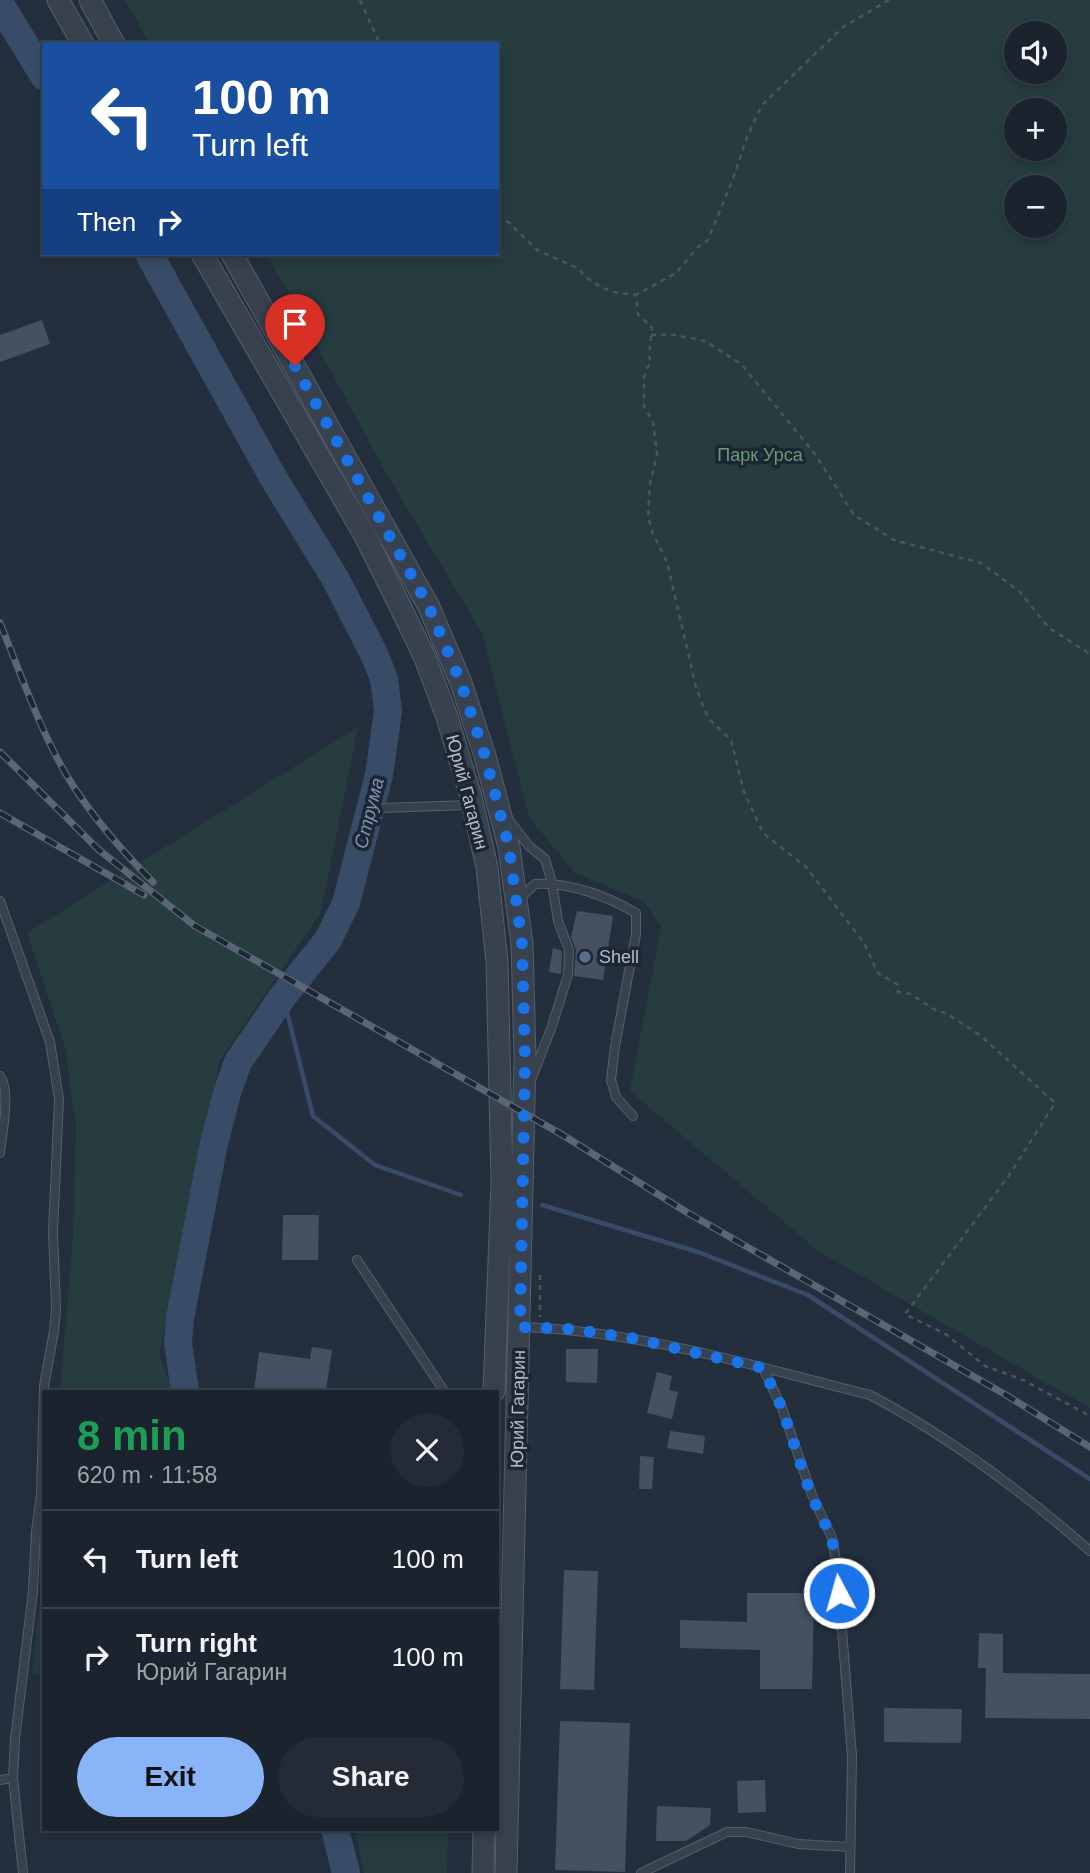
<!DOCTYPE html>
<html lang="en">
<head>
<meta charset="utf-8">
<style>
	:root { --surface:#1b232e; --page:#242b36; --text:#f1f3f6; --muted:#a0a4aa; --line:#39404a; --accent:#8ab4f8 }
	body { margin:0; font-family:Helvetica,sans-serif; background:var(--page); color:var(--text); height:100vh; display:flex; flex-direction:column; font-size:26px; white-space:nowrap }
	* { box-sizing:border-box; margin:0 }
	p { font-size:23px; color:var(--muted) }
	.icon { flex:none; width:38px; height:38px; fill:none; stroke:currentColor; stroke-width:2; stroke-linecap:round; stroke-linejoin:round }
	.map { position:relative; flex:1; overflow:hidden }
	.side { position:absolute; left:42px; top:1390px; width:457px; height:441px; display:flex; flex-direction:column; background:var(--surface); border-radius:0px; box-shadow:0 4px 10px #0003,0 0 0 2px var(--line) }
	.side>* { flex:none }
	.guide { position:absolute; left:42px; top:42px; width:457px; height:214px; border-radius:0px; box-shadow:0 4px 10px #0003,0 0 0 2px var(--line); background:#1a4fa0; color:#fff; overflow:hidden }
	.fabs { position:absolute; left:1004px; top:21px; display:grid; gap:14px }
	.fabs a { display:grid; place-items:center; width:63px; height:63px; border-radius:50%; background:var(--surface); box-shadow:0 4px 10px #0003,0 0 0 2px var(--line); font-size:35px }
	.pin { position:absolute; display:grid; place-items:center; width:60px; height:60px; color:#fff; margin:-72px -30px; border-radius:50% 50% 50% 0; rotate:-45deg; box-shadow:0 0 7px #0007 }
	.pin .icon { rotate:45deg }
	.me { position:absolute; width:77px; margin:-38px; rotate:354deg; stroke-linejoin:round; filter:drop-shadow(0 0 5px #0008) }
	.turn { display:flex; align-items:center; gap:24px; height:147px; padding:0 35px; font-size:32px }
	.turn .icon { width:91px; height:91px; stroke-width:2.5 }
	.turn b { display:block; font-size:49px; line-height:60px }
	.then { display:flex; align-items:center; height:66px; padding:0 35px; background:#0003; gap:14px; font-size:26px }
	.round { display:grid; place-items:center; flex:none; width:74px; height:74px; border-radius:37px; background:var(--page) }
	.overview { display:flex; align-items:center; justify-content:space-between; height:119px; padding:0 35px }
	h1 { font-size:42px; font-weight:600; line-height:52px; color:#1e9e55 }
	.cta { display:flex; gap:14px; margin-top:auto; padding:14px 35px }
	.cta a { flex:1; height:80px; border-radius:42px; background:var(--accent); color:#111; font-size:28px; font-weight:600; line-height:80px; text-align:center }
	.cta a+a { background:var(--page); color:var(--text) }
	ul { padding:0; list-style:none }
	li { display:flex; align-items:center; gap:21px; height:98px; padding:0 35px; border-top:2px solid var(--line) }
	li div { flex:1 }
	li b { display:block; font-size:26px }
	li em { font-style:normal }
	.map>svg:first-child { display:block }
</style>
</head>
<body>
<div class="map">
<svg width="1090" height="1873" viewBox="0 0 1090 1873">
	<rect width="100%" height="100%" fill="#242f3e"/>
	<!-- green -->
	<g fill="#263c3f" fill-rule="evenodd">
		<path d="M125,0H1090V1408L818,1251L630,1091L661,927L644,902L574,872L529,817L482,633L389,478L267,254H497V44H150ZM1017,33H1055V72H1017ZM1017,110H1055V149H1017ZM1017,187H1055V226H1017Z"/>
		<path d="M358,727L321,912L220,1060L159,1355L172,1391H60L73,1237L76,1126L65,1047L27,933Z"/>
		<path d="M44,1564V1675L32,1674Z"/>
		<path d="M355,1829H448L447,1873H364Z"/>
	</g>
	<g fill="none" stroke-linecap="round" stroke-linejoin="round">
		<!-- stream -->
		<g stroke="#394c67" stroke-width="4.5">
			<path d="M283,996L313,1116L375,1165L461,1195"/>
			<path d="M542,1205L698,1252L808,1295L1090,1479"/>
		</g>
		<!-- river -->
		<g stroke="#394c67" stroke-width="28">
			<path d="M0,4L44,76"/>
			<path d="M149,254L274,479L335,578L375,656L384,679L388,711L379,775L346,903L328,940L283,996L238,1062L227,1093L213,1148L180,1318L178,1343L185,1391"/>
			<path d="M335,1829L346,1873"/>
		</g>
	</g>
	<!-- building -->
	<g fill="#455162">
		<path d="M42,320L50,344L0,362V335Z"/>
		<path d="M577,911L613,916L603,980L574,976L576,950L571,937Z"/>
		<path d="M553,948L562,951L561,974L549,972Z"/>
		<path d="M283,1215H319L318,1260H282Z"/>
		<path d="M312,1347L332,1350L326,1391H254L259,1352L310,1359Z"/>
		<path d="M566,1349H598L597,1383L566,1382Z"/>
		<path d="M657,1372L672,1376L669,1390L678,1392L672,1419L647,1413Z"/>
		<path d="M670,1431L705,1436L703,1454L667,1448Z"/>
		<path d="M640,1456L654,1457L652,1489H639Z"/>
		<path d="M564,1570L598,1571L594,1690L560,1689Z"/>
		<path d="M747,1593H814L812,1689H760V1650L680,1648V1620L747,1622Z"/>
		<path d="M979,1633L1003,1634V1673L1090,1674V1719L985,1718L986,1668H978Z"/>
		<path d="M884,1708L962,1709L961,1743L884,1742Z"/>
		<path d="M560,1721L630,1723L625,1872L555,1870Z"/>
		<path d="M765,1780L766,1812L738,1813L737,1781Z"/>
		<path d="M657,1806L711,1808L710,1825L686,1841H656Z"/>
	</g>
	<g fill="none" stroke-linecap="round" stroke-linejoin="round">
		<defs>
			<g id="service">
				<path d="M382,808L470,805"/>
				<path d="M508,819L529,846L545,859L552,883L558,921L569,950L568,975L552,1026L531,1080"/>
				<path d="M520,898L535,884C569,882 607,896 636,913V934L615,1046L611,1080L616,1097L633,1116"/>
				<path d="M0,901L50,1042L59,1099L53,1232L56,1308L54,1331L44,1386L41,1494L36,1532L33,1591L15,1739L13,1778L23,1873"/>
				<path d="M0,1076C11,1090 2,1134 0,1153"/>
				<path d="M357,1260L444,1391"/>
				<path d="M521,1327C639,1331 755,1366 870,1395C949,1437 1022,1491 1090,1551"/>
				<path d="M763,1368L782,1408L812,1495L832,1538L837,1566L852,1757L850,1873"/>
				<path d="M0,1780L13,1778"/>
				<path d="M641,1873L727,1832H746L798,1844L850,1847"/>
			</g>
			<g id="tertiary">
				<path d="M58,0L83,44"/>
				<path d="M90,0L114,44"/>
				<path d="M202,254L364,534L400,606L425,658L447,717L471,797L487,867L497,962L502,1182L494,1391"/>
				<path d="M232,254L429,607L461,683L485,756L509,847L522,944L525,1058L506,1873"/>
				<path d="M483,1873L484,1829"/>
			</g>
		</defs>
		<!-- service casing -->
		<use href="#service" stroke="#565f6c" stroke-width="10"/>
		<!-- tertiary casing -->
		<use href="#tertiary" stroke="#565f6c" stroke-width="23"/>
		<!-- path -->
		<g stroke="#44595c" stroke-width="2.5" stroke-dasharray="5 5" stroke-linecap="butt">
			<path d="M360,0L380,44"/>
			<path d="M889,0L843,27L762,105L747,137L733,179L708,240L697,248L676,273L636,295L638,314L652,328L649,356L651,363L647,368L644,377V406L653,422L657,455L650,483L648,517L653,534L667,562L696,687L705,711L710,720L731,740L744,792L763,833L806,867L864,943L878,973L898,985V992L910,994L937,1011L946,1013L980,1035L1055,1103L1008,1177L905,1314L947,1335L985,1366L1023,1380L1090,1416"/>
			<path d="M497,217L508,222L537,250L577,268L587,278L601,287L614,292L636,295"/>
			<path d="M651,335H675L705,341L741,364L815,454L854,515L894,540L981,563L1019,591L1049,628L1090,654"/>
			<path d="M540,1275V1317"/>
		</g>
		<!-- service -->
		<use href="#service" stroke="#38414e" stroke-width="8"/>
		<!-- tertiary -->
		<use href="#tertiary" stroke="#38414e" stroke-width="21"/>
		<defs>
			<g id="rail">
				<path d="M0,623C21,674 42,737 72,784C95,820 123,852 153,882"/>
				<path d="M0,752L99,850L195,926L561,1134L688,1213L1006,1395L1090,1447"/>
				<path d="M0,813L144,895"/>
			</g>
		</defs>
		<!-- rail casing -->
		<use href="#rail" stroke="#5a6575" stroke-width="7"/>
		<!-- rail -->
		<use href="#rail" stroke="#1d2633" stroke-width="4.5" stroke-dasharray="13" stroke-linecap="butt"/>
	</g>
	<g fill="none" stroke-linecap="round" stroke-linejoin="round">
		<!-- route -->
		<path stroke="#1a73e8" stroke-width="12" stroke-dasharray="0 21.6" d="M295,366L429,607L461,683L485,756L509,847L522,944L525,1058L520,1327L571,1329L631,1338L763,1368L782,1408L811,1495L832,1538L839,1593"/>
	</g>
	<!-- markers -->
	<circle fill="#5c6f8a" stroke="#1d2633" stroke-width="2.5" cx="585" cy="957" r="7"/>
	<g text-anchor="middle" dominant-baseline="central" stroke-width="7" stroke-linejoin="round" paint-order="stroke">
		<!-- park labels -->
		<g font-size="18" fill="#6b9a76" stroke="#1d2633">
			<text x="760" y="455">Парк Урса</text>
		</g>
		<!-- street labels -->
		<g font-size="18" fill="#b4bcc9" stroke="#1d2633">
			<text transform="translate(467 792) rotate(75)">Юрий Гагарин</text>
			<text transform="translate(518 1409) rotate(-89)">Юрий Гагарин</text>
		</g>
		<!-- poi labels -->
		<g font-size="18" fill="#b4bcc9" stroke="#1d2633" text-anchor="start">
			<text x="599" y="957">Shell</text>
		</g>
		<!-- water labels -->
		<g font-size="19" font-style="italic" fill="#7c92b1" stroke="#1d2633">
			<text transform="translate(369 813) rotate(-76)">Струма</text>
		</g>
	</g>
</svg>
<div class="fabs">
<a><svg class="icon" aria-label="sound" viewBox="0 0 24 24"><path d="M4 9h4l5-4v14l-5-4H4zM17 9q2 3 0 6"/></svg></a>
<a>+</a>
<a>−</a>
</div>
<div class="pin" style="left:295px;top:366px;background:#d93025"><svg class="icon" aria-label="arrive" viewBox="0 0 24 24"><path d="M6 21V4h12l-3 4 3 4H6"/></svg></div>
<svg class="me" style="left:839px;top:1593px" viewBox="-20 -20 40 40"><circle r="17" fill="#1a73e8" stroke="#fff" stroke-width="3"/><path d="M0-11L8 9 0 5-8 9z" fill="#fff"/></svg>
<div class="guide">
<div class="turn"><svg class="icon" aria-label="left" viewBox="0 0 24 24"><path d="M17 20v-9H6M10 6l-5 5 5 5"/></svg><div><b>100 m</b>Turn left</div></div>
<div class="then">Then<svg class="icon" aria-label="right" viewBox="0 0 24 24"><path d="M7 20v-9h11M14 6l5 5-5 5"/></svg></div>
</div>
<section class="side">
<div class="overview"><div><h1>8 min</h1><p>620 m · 11:58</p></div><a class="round"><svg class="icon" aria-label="close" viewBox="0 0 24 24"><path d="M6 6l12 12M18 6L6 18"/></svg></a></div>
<ul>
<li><svg class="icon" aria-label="left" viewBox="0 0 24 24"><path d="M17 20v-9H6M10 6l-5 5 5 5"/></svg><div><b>Turn left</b></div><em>100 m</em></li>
<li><svg class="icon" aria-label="right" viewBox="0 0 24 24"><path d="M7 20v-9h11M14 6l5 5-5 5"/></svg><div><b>Turn right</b><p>Юрий Гагарин</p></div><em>100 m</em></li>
</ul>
<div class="cta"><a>Exit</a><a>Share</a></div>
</section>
</div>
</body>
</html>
